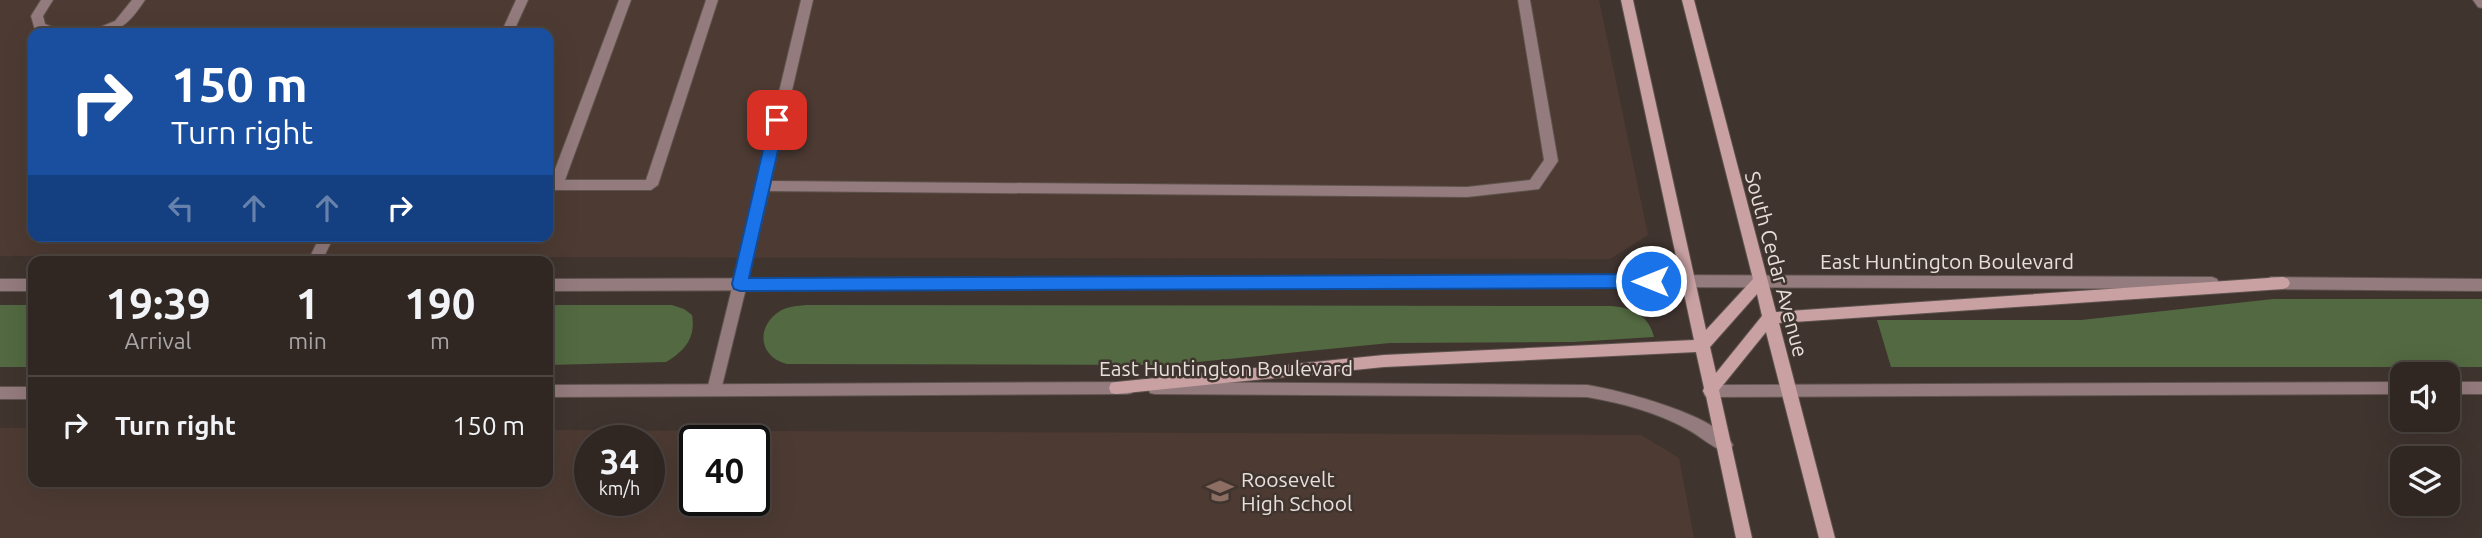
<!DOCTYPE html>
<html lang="en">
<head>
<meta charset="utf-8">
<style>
	:root { --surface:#302723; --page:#3c3330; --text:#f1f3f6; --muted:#a8a5a6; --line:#4b4441 }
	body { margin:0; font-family:Ubuntu,sans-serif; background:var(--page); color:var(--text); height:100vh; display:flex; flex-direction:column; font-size:26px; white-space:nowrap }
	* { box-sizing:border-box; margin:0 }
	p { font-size:23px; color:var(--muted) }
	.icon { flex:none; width:38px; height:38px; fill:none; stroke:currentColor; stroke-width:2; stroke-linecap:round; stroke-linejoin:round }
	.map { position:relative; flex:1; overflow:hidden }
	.details { position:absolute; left:28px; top:256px; width:525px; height:231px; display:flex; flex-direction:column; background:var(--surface); border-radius:14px; box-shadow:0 7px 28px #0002,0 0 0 2px var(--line) }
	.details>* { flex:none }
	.hud { position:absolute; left:28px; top:28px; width:525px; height:214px; border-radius:14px; box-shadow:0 7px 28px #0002,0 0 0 2px var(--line); background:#1a4fa0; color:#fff; overflow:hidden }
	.fabs { position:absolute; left:2390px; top:362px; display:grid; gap:14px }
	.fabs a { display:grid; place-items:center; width:70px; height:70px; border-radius:14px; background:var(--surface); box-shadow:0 7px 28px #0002,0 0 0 2px var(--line); font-size:35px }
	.speed { position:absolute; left:574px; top:425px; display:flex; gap:14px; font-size:35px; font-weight:700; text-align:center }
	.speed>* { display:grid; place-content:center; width:91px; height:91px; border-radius:50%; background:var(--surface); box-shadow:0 7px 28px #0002,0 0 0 2px var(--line); line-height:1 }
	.speed small { font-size:18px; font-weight:400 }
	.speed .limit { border:4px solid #111; border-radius:10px; background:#fff; color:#111 }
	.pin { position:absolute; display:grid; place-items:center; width:60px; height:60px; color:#fff; margin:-30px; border-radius:14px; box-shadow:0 4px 10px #0006 }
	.me { position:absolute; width:77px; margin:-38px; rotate:270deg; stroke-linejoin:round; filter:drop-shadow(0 0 5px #0008) }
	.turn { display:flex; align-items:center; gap:24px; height:147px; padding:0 28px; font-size:32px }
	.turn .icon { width:91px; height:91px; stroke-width:2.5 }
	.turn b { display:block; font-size:49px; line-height:60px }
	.lanes { display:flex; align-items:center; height:66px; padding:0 28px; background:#0003; justify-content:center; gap:35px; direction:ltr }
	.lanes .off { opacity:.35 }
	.eta { display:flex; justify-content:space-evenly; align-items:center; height:119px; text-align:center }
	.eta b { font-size:42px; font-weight:700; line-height:49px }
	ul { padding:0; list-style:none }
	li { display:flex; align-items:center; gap:21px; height:98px; padding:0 28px; border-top:2px solid var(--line) }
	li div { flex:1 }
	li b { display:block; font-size:26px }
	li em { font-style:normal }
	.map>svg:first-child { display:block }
</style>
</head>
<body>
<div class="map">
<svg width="2482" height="538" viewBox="0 0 2482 538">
	<rect width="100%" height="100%" fill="#40342f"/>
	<!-- built -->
	<g fill="#4d3b33" fill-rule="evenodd">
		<path d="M0,0H1599L1648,235L1610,259L0,256ZM33,33H548V236H33Z"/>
		<path d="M0,428H33V481H548V430L1641,435L1679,458L1694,538H0ZM590,441H649V500H590ZM695,441H754V500H695Z"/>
	</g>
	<!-- green -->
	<g fill="#526941">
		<path d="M2273,299H2482V367H1891L1877,320H2081Z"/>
		<rect x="0" y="305" width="33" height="62"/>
		<path d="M548,305H672L684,309L692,315C696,337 685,351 666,362L548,365Z"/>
		<path d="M807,305L1610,306C1631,307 1649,315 1654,337L1573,342L1390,343L1167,365L787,364C759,357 755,327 780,311C789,306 797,306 807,305Z"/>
	</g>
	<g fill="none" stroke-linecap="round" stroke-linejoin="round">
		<defs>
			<g id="service">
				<path d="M41,0H53L43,16L45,24L59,30L61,33H43L35,30L31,16Z"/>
				<path d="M132,0H145C129,24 120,33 91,33L93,30L115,21Z"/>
				<path d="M516,0H528L513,33H501Z"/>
				<path d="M619,0H631L565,180H646L706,0H718L658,185L651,190H548V180H551Z"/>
				<path d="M801,0H813L771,181L1467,187L1530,180L1544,160L1518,0H1530L1558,161L1539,189L1467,197L769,191L747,284L745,288H735L733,284Z"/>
				<path d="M320,236H334L322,261H308Z"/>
			</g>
			<g id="minor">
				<path d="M2473,0H2482V8L2478,7Z"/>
				<path d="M740,278L745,280L747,284L721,390L719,395L714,396L709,395L707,390L733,284L735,280Z"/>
			</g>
			<g id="tertiary">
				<path d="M1651,275L2212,277L2217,279L2219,283L2217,287L2212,289L1651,287L548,291V279Z"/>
				<path d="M2271,277L2482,279V291L2271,289L2266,287L2264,283L2266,279Z"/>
				<rect x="0" y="279" width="33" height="12"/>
				<path d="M1127,382L1132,383L1134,388L1132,393L1127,394L548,397V385Z"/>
				<path d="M1155,382L1587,385C1619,390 1718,415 1733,445L1730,450L1725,452C1711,447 1700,436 1687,429C1656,412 1622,403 1587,397L1155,394L1150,393L1148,388L1150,383Z"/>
				<path d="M2403,382V394L1710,397L1705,396L1703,391L1705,386L1710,385Z"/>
				<rect x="2448" y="382" width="34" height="12"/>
				<rect x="0" y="387" width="33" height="12"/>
			</g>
			<path id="secondary" d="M1621,0H1633L1706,330L1753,279L1682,0H1694L1776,312L2283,277L2288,279L2290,283L2288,287L2283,289L1779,323L1835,538H1819L1766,332L1719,390L1752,538H1736L1706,396L1703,391L1704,388L1696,352L1384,367L1116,394L1111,393L1109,388L1111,383L1116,382L1384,355L1694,340ZM1757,294L1762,316L1716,373L1710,347Z"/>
		</defs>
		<!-- service casing -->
		<use href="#service" stroke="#5e534e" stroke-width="2"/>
		<!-- minor casing -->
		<use href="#minor" stroke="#5e534e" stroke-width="2"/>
		<!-- tertiary casing -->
		<use href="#tertiary" stroke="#5e534e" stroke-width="2"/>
		<!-- secondary casing -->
		<use href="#secondary" stroke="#5e534e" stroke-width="2"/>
		<!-- service -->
		<use href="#service" fill="#947b7d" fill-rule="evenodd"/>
		<!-- minor -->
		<use href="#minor" fill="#947b7d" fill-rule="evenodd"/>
		<!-- tertiary -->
		<use href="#tertiary" fill="#947b7d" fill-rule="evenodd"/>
		<!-- secondary -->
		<use href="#secondary" fill="#c9a1a3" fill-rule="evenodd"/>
	</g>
	<!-- route -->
	<path fill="#1a73e8" stroke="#114b97" stroke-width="2" d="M777,114L785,120L749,278L1651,274L1657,276L1659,281L1657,286L1651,288L740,291L734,289L732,284L770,120Z"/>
	<!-- icons -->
	<defs>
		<symbol id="school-bare" viewBox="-9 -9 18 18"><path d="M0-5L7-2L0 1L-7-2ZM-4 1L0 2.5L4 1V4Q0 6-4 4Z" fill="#8d6e63" stroke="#40342f" stroke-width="2.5" paint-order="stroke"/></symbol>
	</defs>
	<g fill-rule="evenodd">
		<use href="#school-bare" x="1201" y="472" width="38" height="38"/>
	</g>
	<g text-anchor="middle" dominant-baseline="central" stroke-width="5" stroke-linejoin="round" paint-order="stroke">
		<!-- street labels -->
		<g font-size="21" fill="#e7dfdb" stroke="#40342f">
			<text x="1947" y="261">East Huntington Boulevard</text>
			<text transform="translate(1777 264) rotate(75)">South Cedar Avenue</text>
			<text x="1226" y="368">East Huntington Boulevard</text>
		</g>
		<!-- poi labels -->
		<g font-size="21" fill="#e7dfdb" stroke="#40342f" text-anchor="start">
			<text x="1241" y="479">Roosevelt<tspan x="1241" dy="24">High School</tspan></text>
		</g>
	</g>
</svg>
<div class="fabs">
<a><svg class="icon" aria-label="sound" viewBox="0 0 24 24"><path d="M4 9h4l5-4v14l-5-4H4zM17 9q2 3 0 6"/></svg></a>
<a><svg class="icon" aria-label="layers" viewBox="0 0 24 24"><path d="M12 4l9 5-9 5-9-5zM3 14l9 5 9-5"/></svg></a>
</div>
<div class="speed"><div>34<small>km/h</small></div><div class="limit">40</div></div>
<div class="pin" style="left:777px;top:120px;background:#d93025"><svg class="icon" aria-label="arrive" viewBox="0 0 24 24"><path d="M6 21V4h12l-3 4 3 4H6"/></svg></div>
<svg class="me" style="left:1651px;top:281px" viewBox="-20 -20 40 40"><circle r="17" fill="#1a73e8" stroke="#fff" stroke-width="3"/><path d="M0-11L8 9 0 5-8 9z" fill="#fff"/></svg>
<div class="hud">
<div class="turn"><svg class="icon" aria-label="right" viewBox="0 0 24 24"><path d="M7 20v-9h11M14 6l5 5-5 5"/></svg><div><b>150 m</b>Turn right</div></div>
<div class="lanes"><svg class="icon off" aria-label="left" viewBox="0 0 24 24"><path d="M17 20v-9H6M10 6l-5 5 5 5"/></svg><svg class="icon off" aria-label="ahead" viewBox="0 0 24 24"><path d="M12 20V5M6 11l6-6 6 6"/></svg><svg class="icon off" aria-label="ahead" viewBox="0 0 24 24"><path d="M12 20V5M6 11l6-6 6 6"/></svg><svg class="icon" aria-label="right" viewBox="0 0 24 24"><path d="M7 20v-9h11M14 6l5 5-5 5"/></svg></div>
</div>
<section class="details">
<div class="eta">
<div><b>19:39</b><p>Arrival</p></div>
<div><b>1</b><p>min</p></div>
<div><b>190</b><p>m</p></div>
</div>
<ul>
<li><svg class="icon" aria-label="right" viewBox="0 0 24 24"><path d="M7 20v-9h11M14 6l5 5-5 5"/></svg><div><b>Turn right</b></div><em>150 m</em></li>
</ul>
</section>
</div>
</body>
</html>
